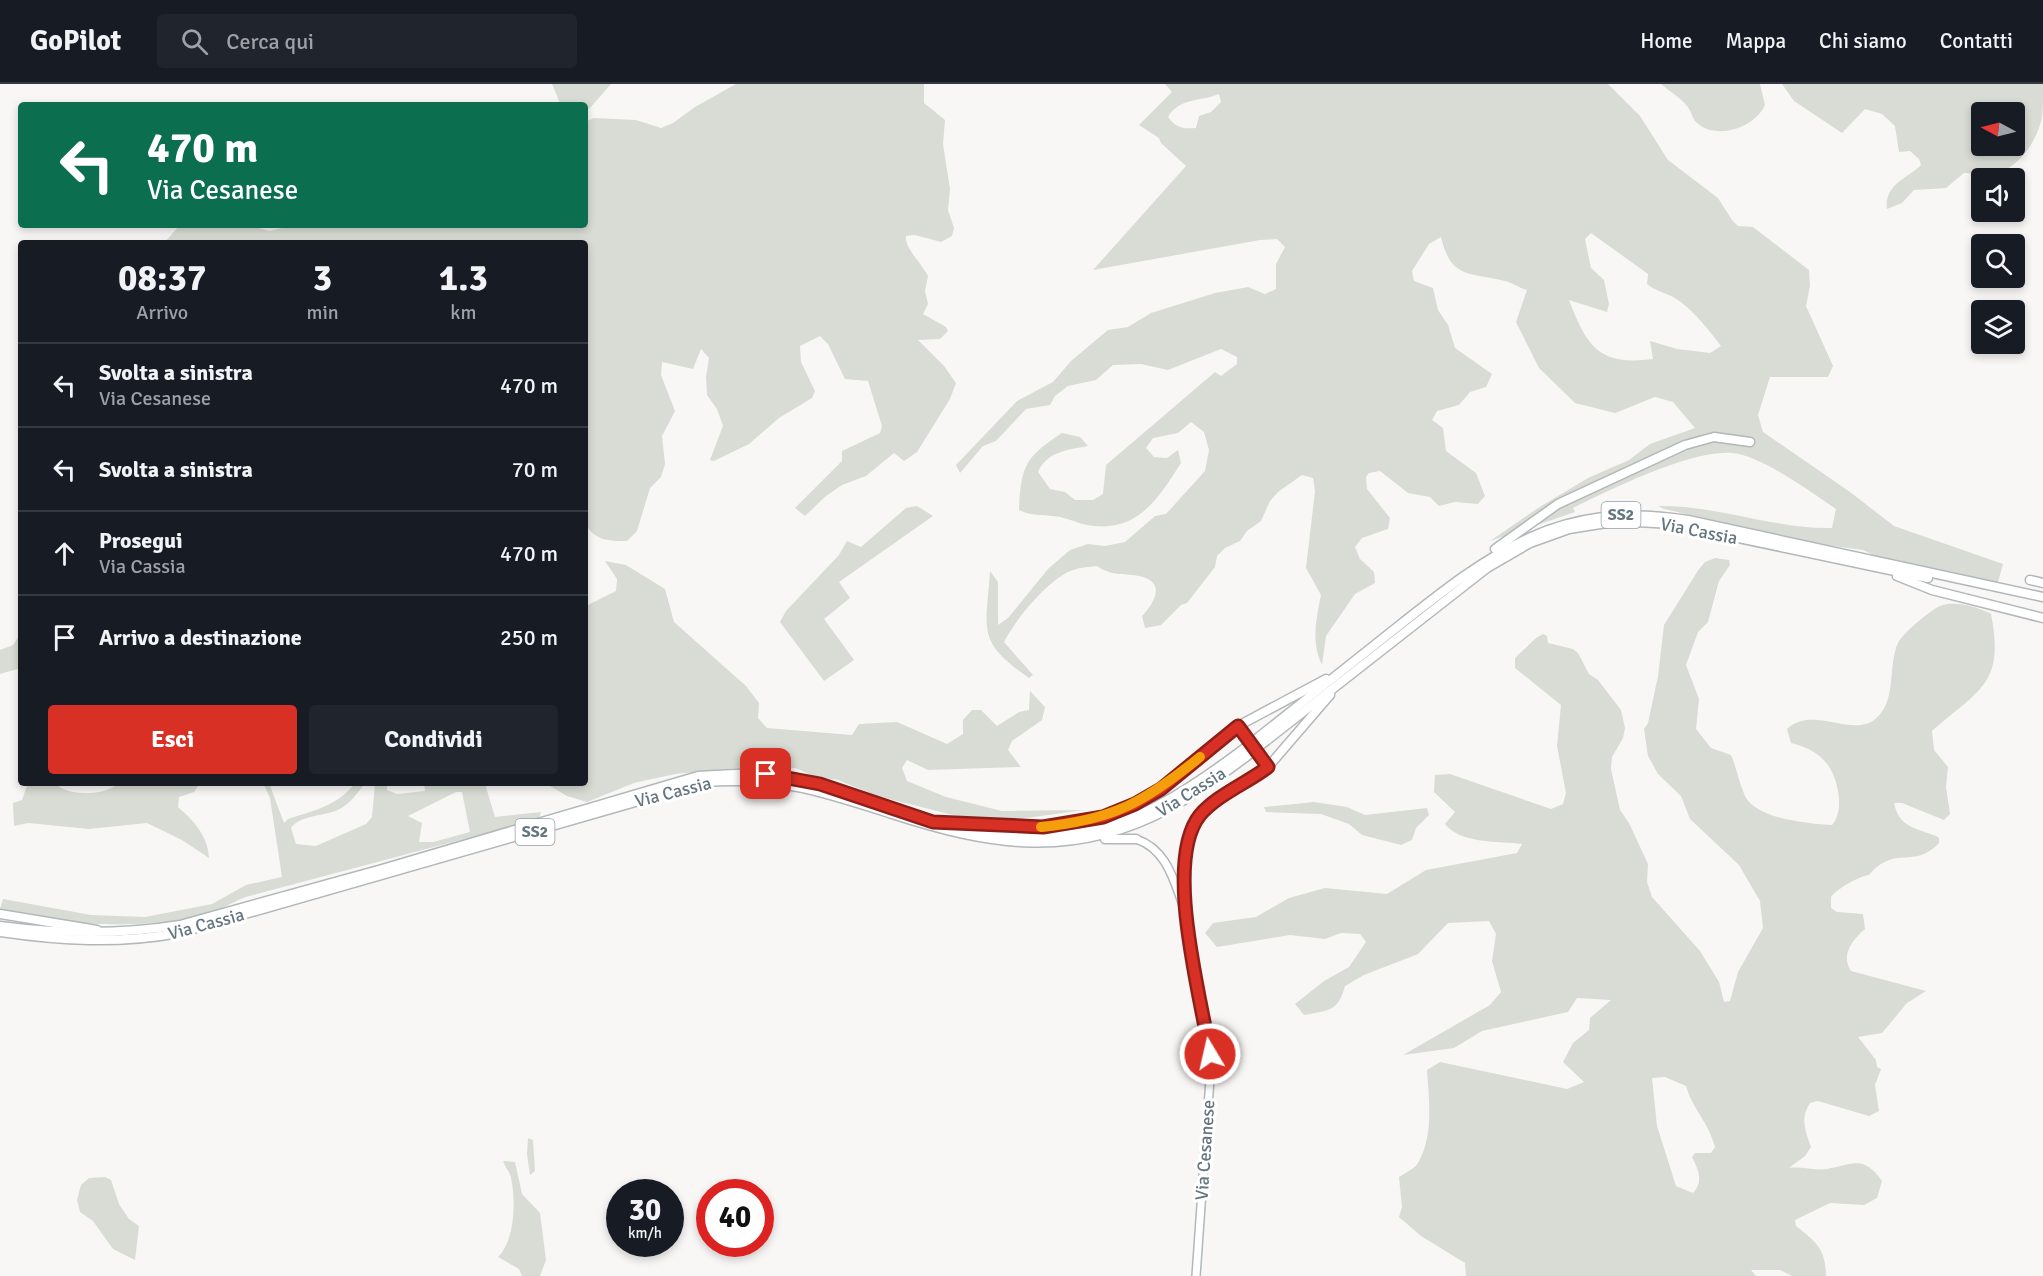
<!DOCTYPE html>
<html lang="it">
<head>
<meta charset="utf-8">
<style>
	:root { --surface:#171b24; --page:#20242c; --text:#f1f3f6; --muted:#9ea1a6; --line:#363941; --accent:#d93025 }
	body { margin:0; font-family:Signika,sans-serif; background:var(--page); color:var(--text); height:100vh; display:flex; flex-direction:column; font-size:22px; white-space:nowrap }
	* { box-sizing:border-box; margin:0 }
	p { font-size:20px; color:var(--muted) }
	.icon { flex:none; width:33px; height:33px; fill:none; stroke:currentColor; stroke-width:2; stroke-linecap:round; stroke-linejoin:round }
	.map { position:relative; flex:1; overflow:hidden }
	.panel { position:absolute; left:18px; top:156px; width:570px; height:546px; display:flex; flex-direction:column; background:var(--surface); border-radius:6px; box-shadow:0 3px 9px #0003 }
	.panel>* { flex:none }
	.hud { position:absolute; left:18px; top:18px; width:570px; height:126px; border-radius:6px; box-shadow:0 3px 9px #0003; background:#0b6e4f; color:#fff; overflow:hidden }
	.needle { width:39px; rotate:277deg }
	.fabs { position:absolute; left:1971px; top:18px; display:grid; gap:12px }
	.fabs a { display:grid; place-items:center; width:54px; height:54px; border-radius:6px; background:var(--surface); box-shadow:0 3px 9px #0003; font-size:30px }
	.speed { position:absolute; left:606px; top:1095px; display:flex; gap:12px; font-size:30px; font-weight:700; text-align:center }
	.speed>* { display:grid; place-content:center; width:78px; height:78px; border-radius:50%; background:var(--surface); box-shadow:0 3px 9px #0003; line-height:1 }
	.speed small { font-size:15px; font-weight:400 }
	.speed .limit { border:9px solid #d22; background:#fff; color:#111 }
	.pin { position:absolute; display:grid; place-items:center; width:51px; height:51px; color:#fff; margin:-26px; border-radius:12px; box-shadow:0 3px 9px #0006 }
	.me { position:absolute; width:66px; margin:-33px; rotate:351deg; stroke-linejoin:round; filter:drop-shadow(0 0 4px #0008) }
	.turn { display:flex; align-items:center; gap:21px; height:126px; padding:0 30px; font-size:27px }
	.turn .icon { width:78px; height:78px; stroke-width:2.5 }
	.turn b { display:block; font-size:42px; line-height:51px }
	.eta { display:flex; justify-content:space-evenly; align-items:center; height:102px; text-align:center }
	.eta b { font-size:36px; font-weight:700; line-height:42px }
	.primary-button { display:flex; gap:12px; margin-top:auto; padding:12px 30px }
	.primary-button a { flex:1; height:69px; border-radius:6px; background:var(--accent); color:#fff; font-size:24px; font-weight:700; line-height:69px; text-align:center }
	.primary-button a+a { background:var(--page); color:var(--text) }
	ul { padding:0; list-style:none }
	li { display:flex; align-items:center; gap:18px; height:84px; padding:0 30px; border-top:2px solid var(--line) }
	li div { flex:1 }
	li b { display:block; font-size:22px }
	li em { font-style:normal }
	header { display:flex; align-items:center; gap:36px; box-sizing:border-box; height:84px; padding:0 30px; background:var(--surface); border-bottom:2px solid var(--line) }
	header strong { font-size:28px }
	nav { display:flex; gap:33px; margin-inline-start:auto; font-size:21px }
	.search { width:420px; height:54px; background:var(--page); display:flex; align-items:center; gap:15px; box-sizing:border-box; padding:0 21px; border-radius:6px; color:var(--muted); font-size:22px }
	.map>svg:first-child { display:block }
</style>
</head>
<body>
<header>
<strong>GoPilot</strong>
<div class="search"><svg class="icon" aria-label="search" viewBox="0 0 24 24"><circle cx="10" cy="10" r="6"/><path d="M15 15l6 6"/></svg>Cerca qui</div>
<nav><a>Home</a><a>Mappa</a><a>Chi siamo</a><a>Contatti</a></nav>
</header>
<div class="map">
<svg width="2043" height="1192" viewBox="0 0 2043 1192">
	<rect width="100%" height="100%" fill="#f8f7f5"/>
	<!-- green -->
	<g fill="#d8dcd4" fill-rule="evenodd">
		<path d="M552,0H611L589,25L585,21L560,19Z"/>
		<path d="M736,0H924V19L945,36L943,60L950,105L948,126L954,144L952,152L941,158L915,151L906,152C904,163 922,180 928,192L925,207L928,220L923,230L946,243L948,247L940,255L918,256L944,282L956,299L950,315L917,368L904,377L894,369L866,392L842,401L826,412L805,432L795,424L842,377V367L880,349L882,342L868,297L845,295L828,260L820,252L800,262L801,278L815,307L812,314L779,334L749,360L714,377L710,376L723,342L717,325L707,311L706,293L709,274L701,265L693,285L662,278L661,291L675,327L662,352L665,380L661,393L650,404L637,447L627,457C608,457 596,457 585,440V159H164L179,142L187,144L191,141H246L270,147L294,141H585V38L594,34L636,36L661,44L673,39L695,23Z"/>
		<path d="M1165,0H1608L1640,32L1668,76L1718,114L1732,136L1738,142L1753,143L1809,186L1810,202L1806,222L1833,282L1828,293H1770L1758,331L1763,348L1850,408L1894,442L2003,480L1998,498L1888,478L1863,466L1826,461L1664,425L1658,422C1718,421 1772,445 1832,444L1836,425C1812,409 1761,371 1732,369C1690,366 1612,405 1573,424L1575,428L1490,457L1538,424L1588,394L1629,376L1650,360L1695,344L1673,318L1655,313L1615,329L1575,319L1539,284L1516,238L1527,206C1519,204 1513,199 1505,197C1470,188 1451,196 1441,153L1429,160L1412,187L1414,197L1433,204L1438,226L1448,241L1455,264L1492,290L1486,303L1470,308L1459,321L1437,327L1432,336L1443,344L1446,367L1476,389L1485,412L1478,420L1455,418L1439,422L1430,413L1408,409L1380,387L1369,389L1366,393L1367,405L1390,434L1388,445L1362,454L1355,463L1360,475L1374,488L1375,499L1355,510L1326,552L1322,581C1311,558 1316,535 1321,511L1306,484L1315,407L1313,394L1302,391L1278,408L1270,417L1261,437L1247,447L1240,457L1225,464L1217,472L1215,483L1187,519L1181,521L1161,541L1145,544L1142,532C1150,524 1165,504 1148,495C1132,487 1115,495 1097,482C1089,483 1081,483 1073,486C1049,494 1015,536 1004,558L1033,591L1029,594C976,557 986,547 990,487L998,498V541L1008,534L1048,485L1070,466L1088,460L1105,462L1125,458L1155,432L1166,430L1205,387L1209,366L1204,348L1191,338L1178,349L1153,354L1146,364L1154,373L1167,374L1178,366L1181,379C1158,415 1137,450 1087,441C1078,439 1069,435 1060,433C1045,430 1034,433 1019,426C1021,382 1025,373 1062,349L1080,353L1088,362C1068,366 1047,367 1038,388L1050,405L1065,408L1075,416H1093L1103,410L1106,381L1215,288L1221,292L1237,280V273L1221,265L1168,286L1141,280L1113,281L1096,296L1068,302L1055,312L1050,321L1026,325L996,357L983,362L960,389L956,381L1017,317L1053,298L1071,277L1108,246L1128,243L1151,229L1215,209L1248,203L1265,210L1276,205V180L1285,163L1277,155L1260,156L1093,186L1186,82L1161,59L1159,54L1139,41L1172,8ZM1219,10L1221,18L1211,28L1199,32L1196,44C1182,45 1176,44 1168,33C1180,13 1200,18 1219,10ZM1591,149L1648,190L1647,200C1655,207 1663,208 1673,213C1691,223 1708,245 1721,262L1710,269L1677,265L1650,257L1653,275C1599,282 1587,263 1569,216L1607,228L1609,220L1604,196L1591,184L1585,155Z"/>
		<path d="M1661,0H1760L1765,21C1755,44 1715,57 1696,38C1692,34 1691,26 1687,22C1680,13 1669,7 1661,0Z"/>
		<path d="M1782,0H2043C2043,11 2043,23 2042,33C2037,59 2015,90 1987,91C1980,92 1972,89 1964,89L1946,104L1914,106L1902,119L1887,125C1884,100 1907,95 1921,81L1919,75L1910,67L1899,68L1895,42L1882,30L1865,25L1842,49L1794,17ZM1982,28H2014V62H1982Z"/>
		<path d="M917,422L933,432L839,498L850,514L824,535L854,576L824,597L780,538L786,527L839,471L847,457L861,463L906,424Z"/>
		<path d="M1715,474L1729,476L1730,481L1719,497L1708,538L1698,548L1686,581L1699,615L1696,645L1711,664L1731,671C1737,685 1739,699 1745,712C1756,735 1810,740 1832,741C1845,727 1838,695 1828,681C1819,669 1805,662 1791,659L1787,645C1812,621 1851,653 1874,636C1898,618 1887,583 1898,559C1902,550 1933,523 1943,521C1956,517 1979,523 1991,530C2005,601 1979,605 1932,647L1934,666L1948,683L1946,703L1950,730L1944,736L1902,719H1894C1899,743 1915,744 1936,752L1939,754V759C1914,786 1895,760 1869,791C1859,792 1837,805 1831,813V824L1837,828L1863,830L1865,845C1853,856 1840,870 1851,887L1926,907L1907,919L1882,949L1858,953L1876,976L1877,983L1881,985L1875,1001L1879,1027L1869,1032L1818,1017L1810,1019C1800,1035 1805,1046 1811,1063L1805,1072L1789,1084C1801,1082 1816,1087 1827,1085C1852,1081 1863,1070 1882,1097L1877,1114L1864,1121L1830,1119L1795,1136L1796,1142C1816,1158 1826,1165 1826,1192H1792L1780,1186H1751L1756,1192H1466L1465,1179L1421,1152L1399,1133L1402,1123L1399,1093C1405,1089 1414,1085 1418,1079C1434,1051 1429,1016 1427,986L1440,978L1567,1005L1584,998L1563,978L1573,959L1589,946L1590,934L1611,916L1577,914L1568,928L1482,947L1454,964L1403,971L1490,921L1501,908L1492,877L1496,850L1489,837L1448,839L1418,870L1364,891L1345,902C1338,928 1329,926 1304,931L1295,920L1324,897L1349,883L1366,858L1360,850L1341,849L1325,855L1290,851L1217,863L1205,849L1213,839L1256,833L1289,814L1325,804L1387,810L1426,786L1517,769L1522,760C1498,757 1461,760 1445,740L1455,728L1434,708L1435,691L1450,690L1551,725L1563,720L1566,709L1557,662L1561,621L1515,584V574L1536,554L1543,550L1547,552L1548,559L1573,565L1578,569L1589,590L1598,596L1621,626L1625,644L1623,654L1612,673L1611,685L1620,726L1629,739L1648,780L1647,798L1652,813L1700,867L1719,898L1724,918L1730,917L1738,888L1763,844L1760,817L1739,781L1690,735L1681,712L1658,690L1648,672L1644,645L1648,639L1658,592L1664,541L1699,485L1705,478ZM1665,993L1686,1002C1693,1026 1708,1037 1715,1063L1711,1069H1695L1692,1073C1698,1085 1704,1097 1693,1109L1676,1102L1657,1042L1652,994Z"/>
		<path d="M605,477L626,481L665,505L674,538L746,602L759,619L758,634L767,644L852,651L859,640L897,638L947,660L963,650V636L972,626H981L997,642L1019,628L1029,626L1030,607L1045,623L1042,636L1012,657L1008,666L1021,683L928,686L907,676L902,684L907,697L946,713L1002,727L1084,726L1019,735L965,734L877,712L838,696L816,693L795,684L747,683L675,690L634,699L587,718L567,712L545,699H585V518L588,521L616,507L617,495Z"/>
		<path d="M21,536V584L0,590V566L13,561L19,552Z"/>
		<path d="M28,699H55C67,713 106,712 119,699H195L198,702L194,708L179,713L178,723C194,737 208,752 209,774L182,756L147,739L89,745L28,739L14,742L13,719L22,716Z"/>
		<path d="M263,699H269L284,739L288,735C313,727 339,721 355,699H365C358,709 350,720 338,726C324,732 300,731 291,744L296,760L316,762L366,740L372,733L375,699H387V706L397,710L425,707L424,699H491L485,700L495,733L541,728L539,735L246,813C237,816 229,821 220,825C165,848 57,843 0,825L3,815L91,831L145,833L212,820L246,801L282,793L270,714ZM456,708H462L470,748L433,758H419L422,739L408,732Z"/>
		<path d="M1314,718L1347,723L1365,731L1427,724L1429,731L1416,744L1412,756L1401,761L1362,751L1349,740L1321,730L1266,728L1264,723Z"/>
		<path d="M528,1054L533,1056L535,1087L530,1091L527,1070Z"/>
		<path d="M503,1077L515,1078L522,1110L540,1129L546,1176L540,1192H522L519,1185L498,1173C515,1156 516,1117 511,1094C510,1088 505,1083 503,1077Z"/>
		<path d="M105,1093L111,1096L119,1120L129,1135L139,1142L135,1176L113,1165L93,1137L80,1128L77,1116L81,1101L89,1094Z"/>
	</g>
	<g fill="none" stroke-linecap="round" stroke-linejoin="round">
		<defs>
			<g id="secondary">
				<path d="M1136,755C1166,765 1173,794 1183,821"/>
				<path d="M1196,1192L1211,981L1185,828V767L1192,745L1205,726L1268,683L1238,642L1228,649"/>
			</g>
			<g id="highway">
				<path d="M1495,465L1558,420L1685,361L1714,353L1750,358"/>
				<path d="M1897,492L1932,506L2043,534"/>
				<path d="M2030,496L2043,499"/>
				<path d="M1238,642L1326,595"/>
				<path d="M1260,652C1306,616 1351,580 1396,544C1492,468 1559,415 1688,436L2043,513"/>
				<path d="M1266,657L1487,484L1530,459L1569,445L1619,437L1672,440L1928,494"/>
				<path d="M1268,683L1330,611"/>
				<path d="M933,738C999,743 1076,753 1137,719C1170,700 1199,674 1228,649"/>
				<path d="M964,745C1086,767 1145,738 1241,667"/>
				<path d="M1105,755H1136"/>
				<path d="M0,830L97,846"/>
				<path d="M0,842C61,850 118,851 180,841L382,785L698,692L753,689L800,695L908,729"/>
				<path d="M0,848C61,857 119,860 179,849L705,698C780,693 821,707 892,730C990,762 1074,776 1170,724C1197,710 1221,691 1246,673"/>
			</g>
		</defs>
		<!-- secondary casing -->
		<use href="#secondary" stroke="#b1b8bb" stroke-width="10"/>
		<!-- highway casing -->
		<use href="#highway" stroke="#b2b7ba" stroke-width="11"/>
		<!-- secondary -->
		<use href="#secondary" stroke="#fff" stroke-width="7"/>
		<!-- highway -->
		<use href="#highway" stroke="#fff" stroke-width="8"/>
		<defs>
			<g id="highway-bridge">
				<path d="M1241,667L1260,652"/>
				<path d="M1246,673L1266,657"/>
			</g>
		</defs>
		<!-- highway-bridge casing -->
		<use href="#highway-bridge" stroke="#b2b7ba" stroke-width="11" stroke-linecap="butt"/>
		<!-- highway-bridge -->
		<use href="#highway-bridge" stroke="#fff" stroke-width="8"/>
	</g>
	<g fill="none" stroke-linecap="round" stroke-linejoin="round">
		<defs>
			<path id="route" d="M766,690L820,700L933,738L1043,743L1103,733L1135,720L1161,705L1238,642L1268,683C1247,699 1217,711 1200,731C1163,777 1201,913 1210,970"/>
		</defs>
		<!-- route casing -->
		<use href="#route" stroke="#8d1f18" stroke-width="15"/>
		<!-- route -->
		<use href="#route" stroke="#d93025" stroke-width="10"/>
		<!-- slow -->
		<path stroke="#f59e0b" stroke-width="10" d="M1041,743C1113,736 1145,718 1200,673"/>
	</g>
	<g text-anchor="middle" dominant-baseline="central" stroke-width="6" stroke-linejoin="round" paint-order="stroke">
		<!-- shield labels -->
		<g fill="#fff" stroke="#929fa5" stroke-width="1.5">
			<rect x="1601.5" y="418" width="39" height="26" rx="4.5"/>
			<rect x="515.5" y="735" width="39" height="26" rx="4.5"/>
		</g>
		<g font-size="16" font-weight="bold" fill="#64767f">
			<text x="1621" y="431">SS2</text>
			<text x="535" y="748">SS2</text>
		</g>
		<!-- street labels -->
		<g font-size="18" fill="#64767f" stroke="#fff">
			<text transform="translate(1699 447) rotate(11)">Via Cassia</text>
			<text transform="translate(673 708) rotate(-14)">Via Cassia</text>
			<text transform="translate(1191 708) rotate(-32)">Via Cassia</text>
			<text transform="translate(206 840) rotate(-15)">Via Cassia</text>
			<text transform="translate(1205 1066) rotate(-86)">Via Cesanese</text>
		</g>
	</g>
</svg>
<div class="fabs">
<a><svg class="needle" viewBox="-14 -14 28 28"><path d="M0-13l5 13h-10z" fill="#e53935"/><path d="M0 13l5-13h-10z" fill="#9ea1a6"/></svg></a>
<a><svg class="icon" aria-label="sound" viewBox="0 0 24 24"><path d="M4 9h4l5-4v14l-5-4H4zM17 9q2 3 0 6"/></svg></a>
<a><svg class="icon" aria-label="search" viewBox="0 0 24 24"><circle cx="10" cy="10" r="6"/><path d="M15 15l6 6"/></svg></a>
<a><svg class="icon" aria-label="layers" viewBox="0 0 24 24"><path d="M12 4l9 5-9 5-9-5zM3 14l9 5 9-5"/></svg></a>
</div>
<div class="speed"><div>30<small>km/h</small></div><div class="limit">40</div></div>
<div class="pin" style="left:766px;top:690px;background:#d93025"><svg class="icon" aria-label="arrive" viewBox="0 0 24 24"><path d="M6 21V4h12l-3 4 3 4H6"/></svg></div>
<svg class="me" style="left:1210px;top:970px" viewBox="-20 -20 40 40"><circle r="17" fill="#d93025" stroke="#fff" stroke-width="3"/><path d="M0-11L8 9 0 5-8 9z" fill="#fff"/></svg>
<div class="hud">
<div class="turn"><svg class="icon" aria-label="left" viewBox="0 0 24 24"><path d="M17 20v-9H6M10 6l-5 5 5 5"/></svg><div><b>470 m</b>Via Cesanese</div></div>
</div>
<section class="panel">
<div class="eta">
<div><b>08:37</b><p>Arrivo</p></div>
<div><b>3</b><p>min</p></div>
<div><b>1.3</b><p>km</p></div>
</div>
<ul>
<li><svg class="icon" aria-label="left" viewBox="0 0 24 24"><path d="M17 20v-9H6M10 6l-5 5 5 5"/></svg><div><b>Svolta a sinistra</b><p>Via Cesanese</p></div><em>470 m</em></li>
<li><svg class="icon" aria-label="left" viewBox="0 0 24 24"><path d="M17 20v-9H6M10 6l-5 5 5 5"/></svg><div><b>Svolta a sinistra</b></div><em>70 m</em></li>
<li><svg class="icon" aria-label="ahead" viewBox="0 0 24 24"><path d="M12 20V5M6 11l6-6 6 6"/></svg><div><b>Prosegui</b><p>Via Cassia</p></div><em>470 m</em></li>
<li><svg class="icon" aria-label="arrive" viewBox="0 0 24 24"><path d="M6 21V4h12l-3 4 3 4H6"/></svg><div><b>Arrivo a destinazione</b></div><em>250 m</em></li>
</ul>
<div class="primary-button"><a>Esci</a><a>Condividi</a></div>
</section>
</div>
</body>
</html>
